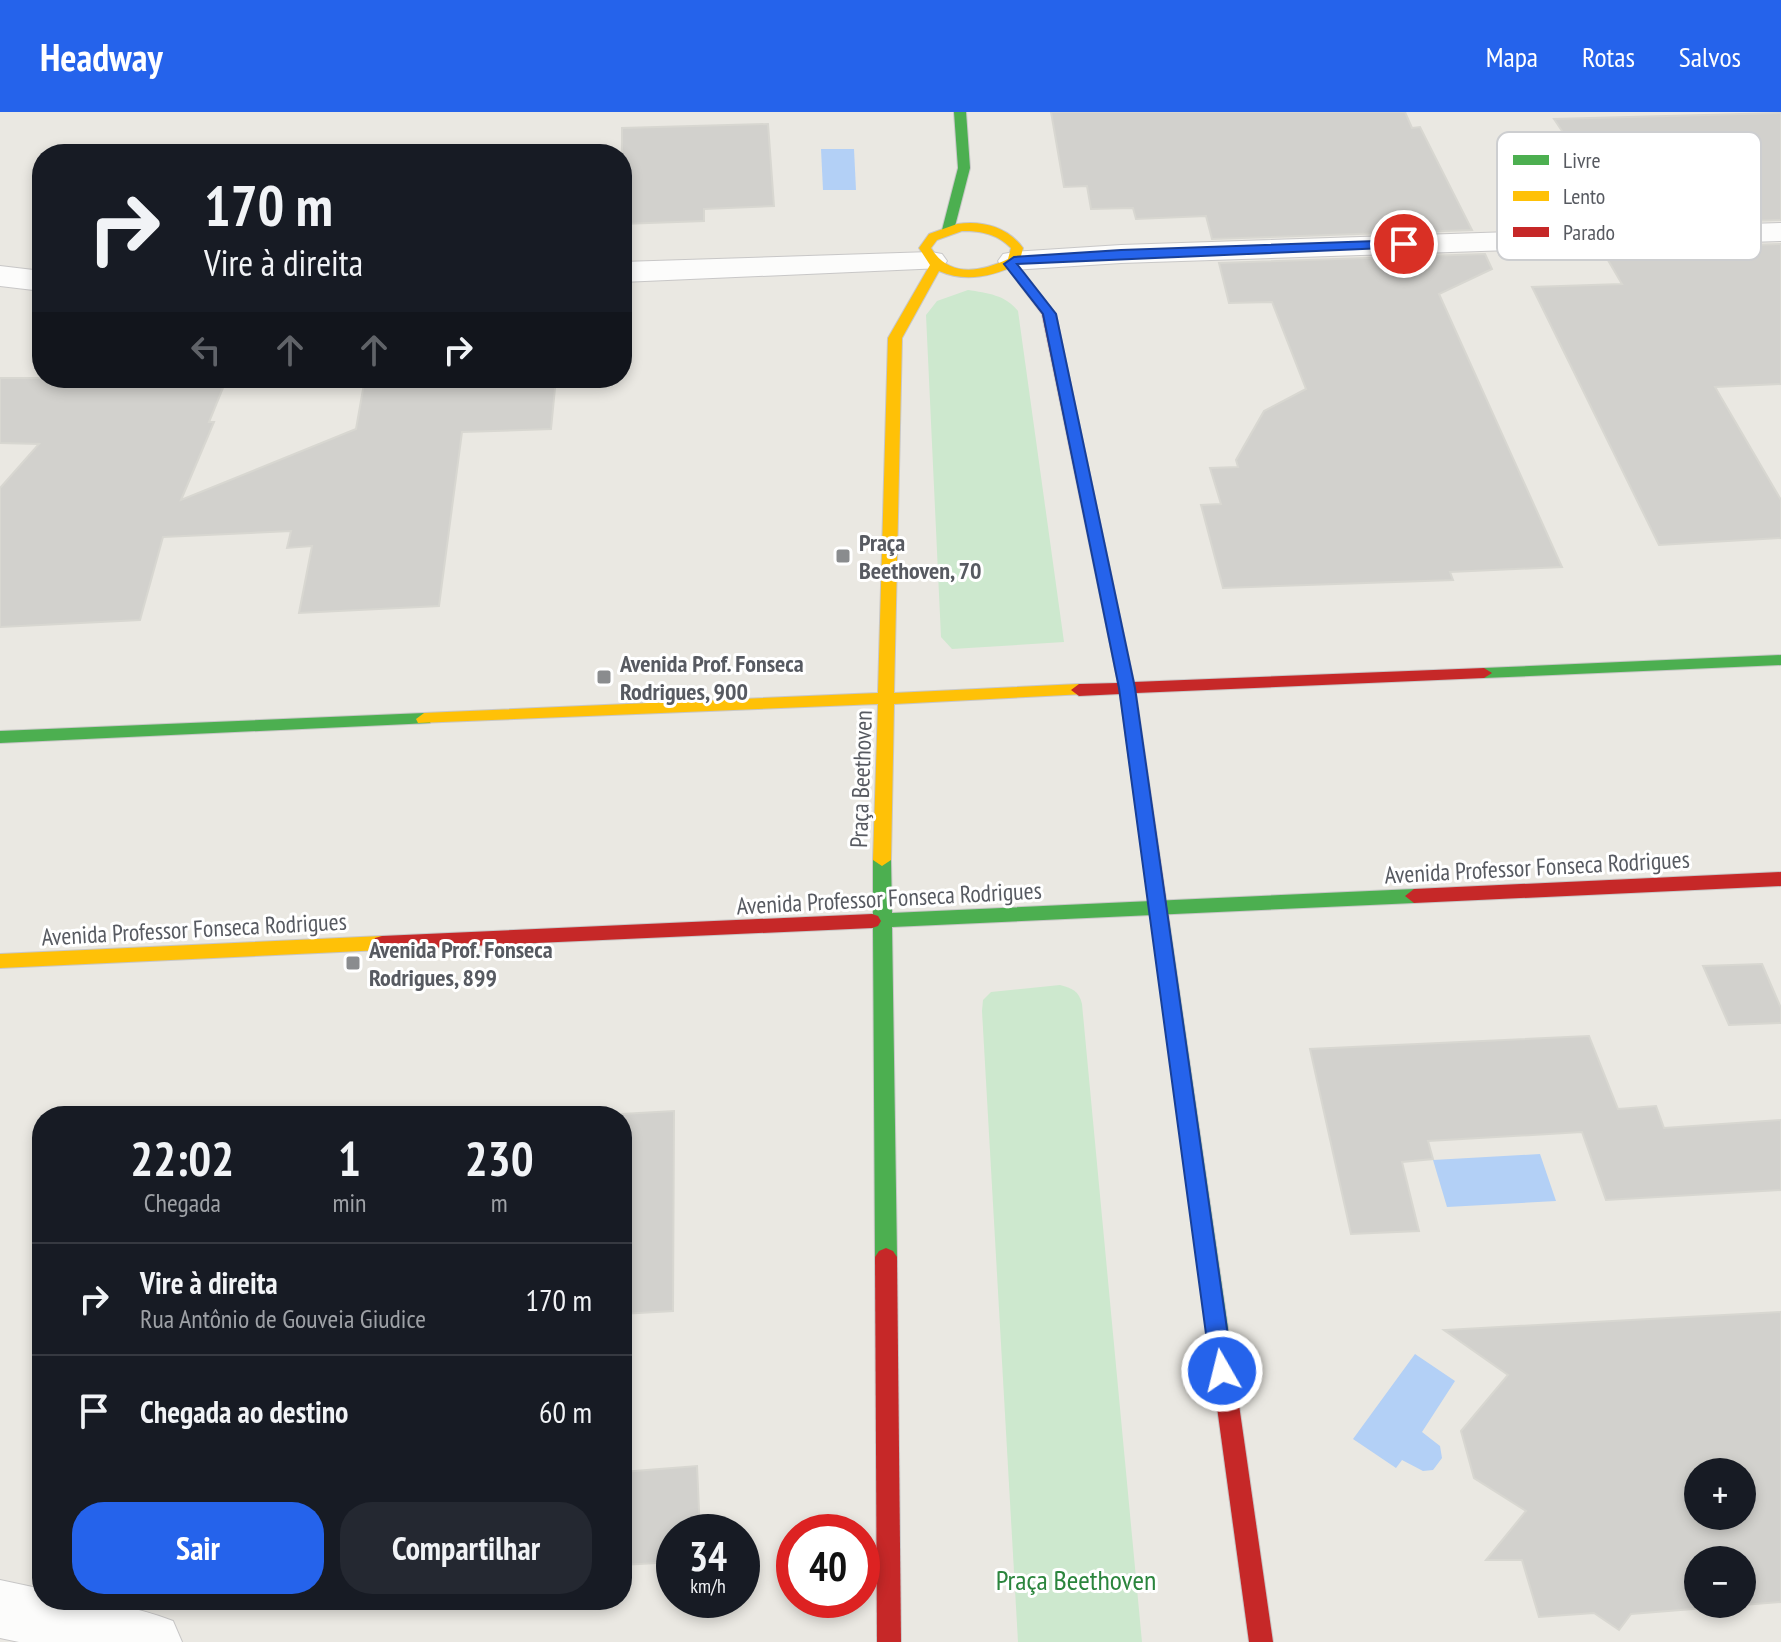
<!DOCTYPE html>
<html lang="pt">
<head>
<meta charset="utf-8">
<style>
	:root { --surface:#171b24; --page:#242831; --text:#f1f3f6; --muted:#9ea1a6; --line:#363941; --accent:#2563eb }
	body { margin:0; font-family:"PT Sans Narrow",sans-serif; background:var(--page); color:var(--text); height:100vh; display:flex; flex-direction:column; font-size:30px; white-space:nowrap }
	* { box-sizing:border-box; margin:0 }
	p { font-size:26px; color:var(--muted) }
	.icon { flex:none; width:44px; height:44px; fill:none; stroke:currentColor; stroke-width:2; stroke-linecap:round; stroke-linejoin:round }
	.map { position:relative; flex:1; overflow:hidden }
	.panel { position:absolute; left:32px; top:994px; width:600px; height:504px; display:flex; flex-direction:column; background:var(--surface); border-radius:32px; box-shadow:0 4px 12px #0003 }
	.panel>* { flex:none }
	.hud { position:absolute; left:32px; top:32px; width:600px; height:244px; border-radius:32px; box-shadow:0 4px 12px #0003; background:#171b24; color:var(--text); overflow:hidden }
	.tools { position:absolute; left:1684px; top:1346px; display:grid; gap:16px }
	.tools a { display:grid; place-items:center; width:72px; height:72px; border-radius:50%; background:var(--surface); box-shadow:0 4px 12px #0003; font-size:40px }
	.speed { position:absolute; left:656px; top:1402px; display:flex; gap:16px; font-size:40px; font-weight:700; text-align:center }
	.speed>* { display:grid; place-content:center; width:104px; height:104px; border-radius:50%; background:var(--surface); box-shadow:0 4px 12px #0003; line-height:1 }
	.speed small { font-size:20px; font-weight:400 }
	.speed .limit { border:12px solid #d22; background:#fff; color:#111 }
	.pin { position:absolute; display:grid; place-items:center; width:68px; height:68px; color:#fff; margin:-34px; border:4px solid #fff; border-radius:50%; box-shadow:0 2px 8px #0007 }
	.me { position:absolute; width:88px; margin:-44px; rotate:352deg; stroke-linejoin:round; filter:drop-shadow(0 0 6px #0008) }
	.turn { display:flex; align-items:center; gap:28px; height:168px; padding:0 40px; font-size:36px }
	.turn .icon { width:104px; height:104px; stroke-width:2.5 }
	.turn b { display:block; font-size:56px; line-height:68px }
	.lanes { display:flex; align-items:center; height:76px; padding:0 40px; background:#0003; justify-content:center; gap:40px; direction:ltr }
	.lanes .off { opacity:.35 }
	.eta { display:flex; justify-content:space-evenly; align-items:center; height:136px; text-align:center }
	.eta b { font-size:48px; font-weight:800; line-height:56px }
	.primary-button { display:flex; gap:16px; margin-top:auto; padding:16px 40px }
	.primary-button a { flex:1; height:92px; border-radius:32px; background:var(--accent); color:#fff; font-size:32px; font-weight:800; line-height:92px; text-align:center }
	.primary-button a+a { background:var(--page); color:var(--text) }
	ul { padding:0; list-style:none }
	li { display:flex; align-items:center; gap:24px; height:112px; padding:0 40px; border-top:2px solid var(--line) }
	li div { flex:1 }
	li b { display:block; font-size:30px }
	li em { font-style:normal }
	header { display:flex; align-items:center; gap:48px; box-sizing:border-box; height:112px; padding:0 40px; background:var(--accent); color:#fff }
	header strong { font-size:38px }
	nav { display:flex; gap:44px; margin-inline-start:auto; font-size:28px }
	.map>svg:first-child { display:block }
</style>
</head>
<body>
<header>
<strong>Headway</strong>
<nav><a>Mapa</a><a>Rotas</a><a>Salvos</a></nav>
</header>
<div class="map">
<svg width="1781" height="1530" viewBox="0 0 1781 1530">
	<rect width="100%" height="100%" fill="#eae8e2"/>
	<!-- green -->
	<g fill="#cde8ce">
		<path d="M968,178C987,181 1006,183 1018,199L1064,530L952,537L941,525L926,203L937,189Z"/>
		<path d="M1060,873C1072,876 1079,879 1082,892L1142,1530H1018L982,899L983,888L991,880Z"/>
	</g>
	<!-- water -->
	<g fill="#b3d0f6">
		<path d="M821,37H854L856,78H823Z"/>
		<path d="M1540,1042L1556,1089L1447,1095L1433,1048Z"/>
		<path d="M1415,1242L1455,1269L1422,1320L1440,1334L1442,1346L1433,1358L1423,1359L1402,1348L1396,1356L1353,1327Z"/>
	</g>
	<!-- building -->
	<g fill="#d2d1cd" stroke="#d8d7d1" stroke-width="2" fill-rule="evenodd">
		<path d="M1051,0H1405L1412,16L1420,15L1472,118L1212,127L1206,104L1136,107L1133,96L1091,97L1087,74L1064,75Z"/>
		<path d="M1781,1V108L1589,114L1536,24L1564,22L1554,7Z"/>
		<path d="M768,12L774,94L704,97V109L622,112V16Z"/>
		<path d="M1781,132V272L1715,275L1781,388V426L1659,433L1532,175L1622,172L1602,138Z"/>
		<path d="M1485,142L1492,157L1439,182L1562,455L1450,460L1453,468L1223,476L1201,393L1221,392L1210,356L1238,355L1236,348L1264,299L1306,277L1272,190L1229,191L1219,151Z"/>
		<path d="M0,266H227L209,310H214L181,388L356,317L365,266H556L551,317L462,320L439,494L299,501L312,434L287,436L291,419L163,425L140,508L0,515V376L39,332L0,331Z"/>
		<path d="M1762,852L1781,896V911L1729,913L1703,854Z"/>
		<path d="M1589,924L1618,997L1656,994L1664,1016L1781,1008V1078L1606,1088L1582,1020L1428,1029L1433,1047L1402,1050L1419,1119L1351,1122L1310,937Z"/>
		<path d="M674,999L673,1199L622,1202V1002Z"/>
		<path d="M1781,1200V1490L1631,1502L1619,1518L1594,1501L1539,1505L1522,1448H1486L1526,1399L1474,1366L1461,1319L1508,1263L1444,1218ZM1698,1360H1742V1404H1698ZM1698,1448H1742V1492H1698Z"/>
		<path d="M697,1354L700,1420H674V1450L622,1453V1360Z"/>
	</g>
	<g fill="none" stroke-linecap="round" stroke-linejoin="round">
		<defs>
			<g id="street">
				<path d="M1781,111V129L1121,151L1014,158L1003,156L998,149L1003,142L1014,140L1121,133Z"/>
				<path d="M931,140L942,142L947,149L942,156L622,170V150Z"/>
				<path d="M0,154L42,159V179L0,174Z"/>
				<path d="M0,1468L42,1477V1488C88,1488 130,1492 173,1509L182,1530H19L0,1526Z"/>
			</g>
			<g id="fast">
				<path d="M954,0H966L970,56L954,118L948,122L942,118L958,56Z"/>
				<path d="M1781,543V553L1484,566L1476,561L1484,556Z"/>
				<path d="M424,601L432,607L430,611L0,631V619Z"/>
				<path d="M882,742L891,748L892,801L1414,777L1423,784L1414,791L892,815L897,1145L893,1151L886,1154L879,1151L875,1145L873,816L866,814L863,809L866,804L873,802V748Z"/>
				<path d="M1161,808L1168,810L1170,815L1233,1251L1230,1258L1222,1261L1214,1258L1211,1251L1152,815L1154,810Z"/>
			</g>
			<g id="slow">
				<path d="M957,112C982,108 1008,115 1023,136L1019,152C993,164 966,171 939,159L902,226L894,581L1079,572L1085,574L1087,578L1085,582L894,592L891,748L882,754L873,748L878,592L418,611L416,607L424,601L878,581L888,226L930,153L919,136L929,122ZM962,119C982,119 997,122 1011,136L1008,147C981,160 949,166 931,136L937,128Z"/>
				<path d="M382,824L389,826L391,831L389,836L382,838L0,856V842Z"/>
			</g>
			<g id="jam">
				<path d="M1010,148L1015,149L1056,202L1134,570L1484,556L1492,561L1484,566L1136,581L1170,815L1168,820H1154L1152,815L1120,582L1079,584L1071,578L1079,572L1118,571L1042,202L1004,152Z"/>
				<path d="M1781,760V774L1414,791L1405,784L1414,777Z"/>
				<path d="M872,802L878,804L881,809L878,814L872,816L382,838L375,836L373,831L375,826L382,824Z"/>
				<path d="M886,1136L893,1139L897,1145L901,1530H877L875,1145L879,1139Z"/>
				<path d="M1222,1241L1230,1244L1233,1251L1273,1530H1249L1211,1251L1214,1244Z"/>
			</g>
		</defs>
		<!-- street casing -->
		<use href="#street" stroke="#c8c7c7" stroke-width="2"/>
		<!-- fast casing -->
		<use href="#fast" stroke="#c8c7c7" stroke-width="2"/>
		<!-- slow casing -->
		<use href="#slow" stroke="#c8c7c7" stroke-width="2"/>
		<!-- jam casing -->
		<use href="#jam" stroke="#c8c7c7" stroke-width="2"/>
		<!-- street -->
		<use href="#street" fill="#fcfcfb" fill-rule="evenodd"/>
		<!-- fast -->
		<use href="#fast" fill="#4caf50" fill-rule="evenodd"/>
		<!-- slow -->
		<use href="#slow" fill="#ffc107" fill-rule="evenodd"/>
		<!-- jam -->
		<use href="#jam" fill="#c62828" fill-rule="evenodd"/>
	</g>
	<!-- route -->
	<path fill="#2563eb" stroke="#184099" stroke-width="2" d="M1404,128L1410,132L1408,135L1017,152L1056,202L1135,576L1233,1259L1230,1266L1222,1269L1214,1266L1211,1259L1119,576L1043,202L1004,152L1014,145L1121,138Z"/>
	<!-- markers -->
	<g fill="#8a8c8e" stroke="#fff" stroke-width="3">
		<rect x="835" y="436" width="16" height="16" rx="4"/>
		<rect x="596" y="557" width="16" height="16" rx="4"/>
		<rect x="345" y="843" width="16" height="16" rx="4"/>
	</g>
	<g text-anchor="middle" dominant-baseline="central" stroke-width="6" stroke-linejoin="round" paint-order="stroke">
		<!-- poi labels -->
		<g font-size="24" font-weight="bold" fill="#575a61" stroke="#fff" text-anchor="start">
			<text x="859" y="430">Praça<tspan x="859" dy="28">Beethoven, 70</tspan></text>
			<text x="620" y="551">Avenida Prof. Fonseca<tspan x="620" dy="28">Rodrigues, 900</tspan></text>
			<text x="369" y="837">Avenida Prof. Fonseca<tspan x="369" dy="28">Rodrigues, 899</tspan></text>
		</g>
		<!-- street labels -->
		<g font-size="24" fill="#575a61" stroke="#fff">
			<text transform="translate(861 667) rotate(-88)">Praça Beethoven</text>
			<text transform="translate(1537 755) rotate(-3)">Avenida Professor Fonseca Rodrigues</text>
			<text transform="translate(889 786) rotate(-3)">Avenida Professor Fonseca Rodrigues</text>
			<text transform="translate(194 817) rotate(-3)">Avenida Professor Fonseca Rodrigues</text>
		</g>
		<!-- near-park labels -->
		<g font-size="28" fill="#2b853d" stroke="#fff">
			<text x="1076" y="1467">Praça Beethoven</text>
		</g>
	</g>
	<!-- legend -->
	<rect x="1497" y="20" width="264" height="128" rx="12" fill="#fff" stroke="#cdced0" stroke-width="2"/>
	<rect x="1513" y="43" width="36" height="10" fill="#4caf50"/>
	<rect x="1513" y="79" width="36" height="10" fill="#ffc107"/>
	<rect x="1513" y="115" width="36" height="10" fill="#c62828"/>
	<g font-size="22" fill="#575a61">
		<text x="1563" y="56">Livre</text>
		<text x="1563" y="92">Lento</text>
		<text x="1563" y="128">Parado</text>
	</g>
</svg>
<div class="tools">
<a>+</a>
<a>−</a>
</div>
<div class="speed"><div>34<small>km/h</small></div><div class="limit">40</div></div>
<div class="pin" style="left:1404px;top:132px;background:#d93025"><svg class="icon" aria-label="arrive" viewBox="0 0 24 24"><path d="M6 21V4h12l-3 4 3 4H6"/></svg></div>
<svg class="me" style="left:1222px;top:1259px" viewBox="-20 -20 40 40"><circle r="17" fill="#2563eb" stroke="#fff" stroke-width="3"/><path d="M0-11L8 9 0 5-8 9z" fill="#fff"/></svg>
<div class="hud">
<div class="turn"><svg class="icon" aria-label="right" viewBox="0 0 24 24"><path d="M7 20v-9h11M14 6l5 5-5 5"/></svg><div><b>170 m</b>Vire à direita</div></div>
<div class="lanes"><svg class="icon off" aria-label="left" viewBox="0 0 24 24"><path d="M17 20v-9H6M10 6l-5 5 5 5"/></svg><svg class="icon off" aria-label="ahead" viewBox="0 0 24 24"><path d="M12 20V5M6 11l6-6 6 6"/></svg><svg class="icon off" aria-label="ahead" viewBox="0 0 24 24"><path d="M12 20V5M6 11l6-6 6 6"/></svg><svg class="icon" aria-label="right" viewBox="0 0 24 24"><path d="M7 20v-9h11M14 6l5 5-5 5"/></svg></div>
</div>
<section class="panel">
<div class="eta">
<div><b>22:02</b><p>Chegada</p></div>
<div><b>1</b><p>min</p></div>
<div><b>230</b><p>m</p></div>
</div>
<ul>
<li><svg class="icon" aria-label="right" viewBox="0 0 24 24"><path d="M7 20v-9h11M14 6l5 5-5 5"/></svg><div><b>Vire à direita</b><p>Rua Antônio de Gouveia Giudice</p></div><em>170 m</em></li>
<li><svg class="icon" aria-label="arrive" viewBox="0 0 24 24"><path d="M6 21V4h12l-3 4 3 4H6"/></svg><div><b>Chegada ao destino</b></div><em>60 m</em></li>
</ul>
<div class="primary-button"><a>Sair</a><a>Compartilhar</a></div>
</section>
</div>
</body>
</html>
